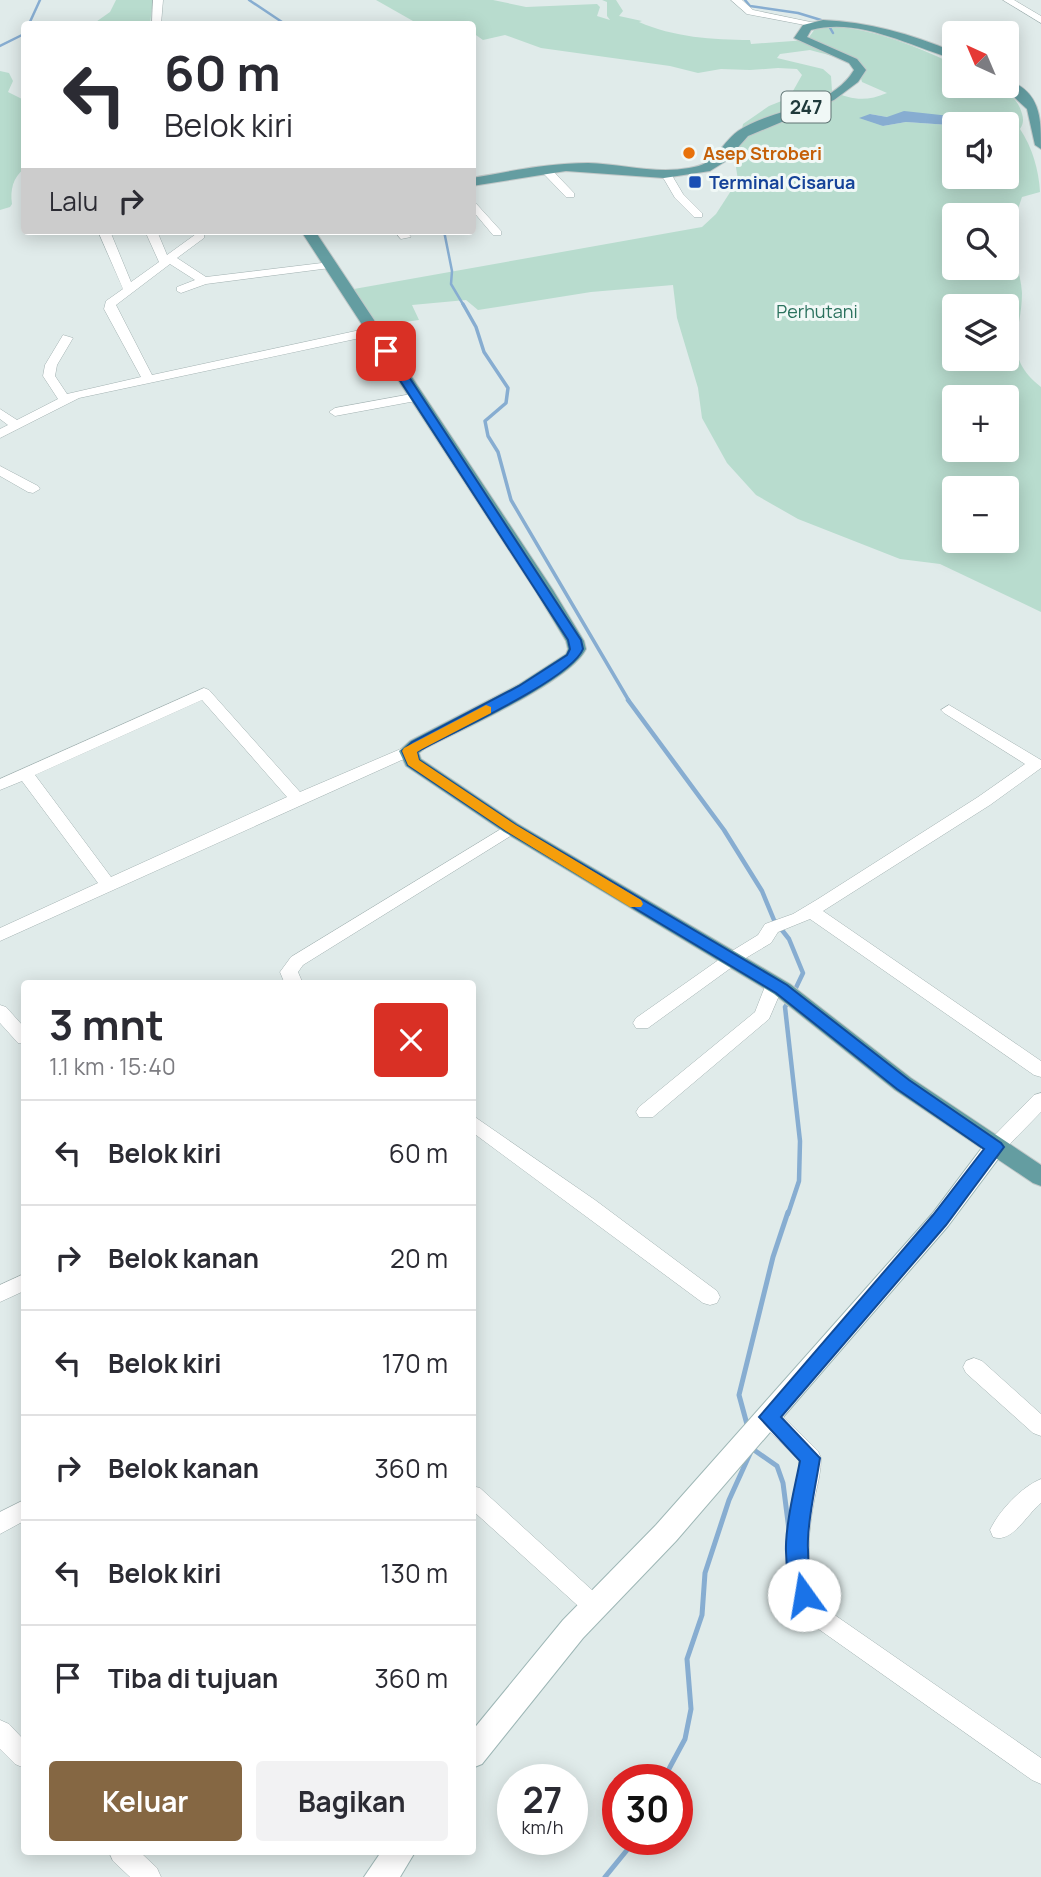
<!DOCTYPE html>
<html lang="id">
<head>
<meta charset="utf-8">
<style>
	:root { --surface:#fff; --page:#f2f2f3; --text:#2b2b33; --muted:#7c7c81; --line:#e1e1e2; --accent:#856743 }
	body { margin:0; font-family:Manrope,sans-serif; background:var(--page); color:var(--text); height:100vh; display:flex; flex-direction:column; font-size:26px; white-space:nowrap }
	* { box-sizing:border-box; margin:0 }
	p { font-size:23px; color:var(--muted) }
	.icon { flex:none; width:38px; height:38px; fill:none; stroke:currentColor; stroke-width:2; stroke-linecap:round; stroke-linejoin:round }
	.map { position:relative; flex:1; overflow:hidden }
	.sheet { position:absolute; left:21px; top:980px; width:455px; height:875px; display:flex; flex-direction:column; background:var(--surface); border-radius:7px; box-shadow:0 4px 18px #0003 }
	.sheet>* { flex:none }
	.banner { position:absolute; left:21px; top:21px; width:455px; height:214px; border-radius:7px; box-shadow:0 4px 18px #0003; background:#fff; color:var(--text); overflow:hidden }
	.needle { width:46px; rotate:316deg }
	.fabs { position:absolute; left:942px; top:21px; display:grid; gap:14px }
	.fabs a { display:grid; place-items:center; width:77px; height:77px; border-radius:7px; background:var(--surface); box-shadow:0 4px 18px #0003; font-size:35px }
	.speed { position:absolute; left:497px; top:1764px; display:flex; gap:14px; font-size:35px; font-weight:700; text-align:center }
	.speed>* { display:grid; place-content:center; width:91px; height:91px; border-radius:50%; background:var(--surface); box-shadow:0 4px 18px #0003; line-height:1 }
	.speed small { font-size:18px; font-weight:400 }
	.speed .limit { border:10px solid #d22; background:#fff; color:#111 }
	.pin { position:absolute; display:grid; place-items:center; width:60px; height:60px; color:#fff; margin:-30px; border-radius:14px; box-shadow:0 4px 10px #0006 }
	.me { position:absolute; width:77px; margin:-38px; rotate:347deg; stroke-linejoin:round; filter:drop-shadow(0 0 5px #0008) }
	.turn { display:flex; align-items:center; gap:24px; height:147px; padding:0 28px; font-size:32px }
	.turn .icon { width:91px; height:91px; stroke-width:2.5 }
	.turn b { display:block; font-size:49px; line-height:60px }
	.then { display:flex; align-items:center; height:66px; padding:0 28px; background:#0003; gap:14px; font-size:26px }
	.round { display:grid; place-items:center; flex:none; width:74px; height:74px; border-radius:7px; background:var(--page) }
	.headline { display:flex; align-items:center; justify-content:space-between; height:119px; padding:0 28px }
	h1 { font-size:42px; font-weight:700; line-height:52px }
	.button { display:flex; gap:14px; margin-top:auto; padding:14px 28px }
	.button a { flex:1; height:80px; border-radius:7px; background:var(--accent); color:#fff; font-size:28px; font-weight:700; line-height:80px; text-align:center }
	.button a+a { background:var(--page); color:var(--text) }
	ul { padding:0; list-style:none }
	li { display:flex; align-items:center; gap:21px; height:105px; padding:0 28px; border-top:2px solid var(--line) }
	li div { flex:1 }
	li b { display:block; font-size:26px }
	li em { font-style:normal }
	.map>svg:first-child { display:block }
</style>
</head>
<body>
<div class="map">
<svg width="1041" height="1877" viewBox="0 0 1041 1877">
	<rect width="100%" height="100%" fill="#e0ebea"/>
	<!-- green -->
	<g fill="#b8dcce" fill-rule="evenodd">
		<path d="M116,0H153L150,24H93L110,12Z"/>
		<path d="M376,0H493L526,7L597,4L600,7L597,16L610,20L607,16V2L602,0H616L623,11L619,16L642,21L639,22C673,37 713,40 750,40L751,44L807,40L817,26C866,25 910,44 954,64V86C979,86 1007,80 1020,108C1023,116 1025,121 1020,129C1032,147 1039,170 1040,192L1022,197C1019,207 1014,218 1013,229C1010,251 1021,272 1022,293C1022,333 1001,355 1041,387V612L940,564L900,559L798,519L756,495L727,463L702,418L698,388L677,318L673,285L591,292L478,310L466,300L412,305L419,320L377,326L354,289L702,227L716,214L738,180L735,161L743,124L769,106L794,96L793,91L802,75L797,69L778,68L750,70L721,69L698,73L670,66L541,48L505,35L483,40L473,33L472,24H431L413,21ZM810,50C828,55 858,60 862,82L887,93C866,102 852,100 832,91L831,76L823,69L777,58L780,54ZM870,114L887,117L950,116L967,124H1006V177H954V129L949,125L906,122L883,126ZM954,215H1006V268H954ZM954,306H1006V359H954ZM954,397H1006V450H954ZM954,488H1006V541H954Z"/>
		<path d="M0,71L9,73L13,81L8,92L24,100V169C13,177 10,190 12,204L10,207L0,210Z"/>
	</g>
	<!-- water -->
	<path fill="#87add1" d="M904,111L950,116L967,124H954V129L949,125L906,122L883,126L859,118L870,114L887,117Z"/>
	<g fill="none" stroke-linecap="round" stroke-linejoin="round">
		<!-- stream-far3 -->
		<g stroke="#87add1" stroke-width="2.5">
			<path d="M249,0L285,24"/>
			<path d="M745,0L750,6L798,13L821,20"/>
			<path d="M29,24L40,0"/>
			<path d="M829,26L833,33"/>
			<path d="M0,46L24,34"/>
			<path d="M444,231L452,271L451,284L464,306"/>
		</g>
		<!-- stream-far2 -->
		<path stroke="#87add1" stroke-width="3.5" d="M463,304L476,327L484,352L508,388L506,403L485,421L488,436L498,452L511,500L629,701"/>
		<!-- stream-far1 -->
		<g stroke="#87add1" stroke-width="4.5">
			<path d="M628,700L724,830L762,891L774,920L789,939L803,973L793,994"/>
			<path d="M788,1214L799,1181L800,1141L785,1007L789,1001"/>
		</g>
		<!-- stream -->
		<g stroke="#87add1" stroke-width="5">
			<path d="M748,1428L739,1395L773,1257L788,1212"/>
			<path d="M754,1450L777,1466L783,1483L789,1530"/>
			<path d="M663,1780L685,1739L691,1709L687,1659L702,1615L705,1573L729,1500L753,1447"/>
			<path d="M605,1877L636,1839"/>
		</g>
		<defs>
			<g id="street">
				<path d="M153,0H163L161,24H152Z"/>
				<path d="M731,0H742L753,10L820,24L815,27L747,14Z"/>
				<path d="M1003,0H1014L1041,16V23Z"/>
				<path d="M542,168H550L574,193V197H566L542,172Z"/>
				<path d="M662,172H670L683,194L702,213V217H694L675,198L661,174Z"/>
				<path d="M472,199L501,231V235H493L472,210Z"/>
				<path d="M98,231H110L131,282L159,262L145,231H157L167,255L196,234H204V238L177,258L206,277L330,262L336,265L330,268L206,284L181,293L177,291V287L195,280L170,264L116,305L152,375L374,327L380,331L374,335L79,398L0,438V429L8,425L0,419V409L17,420L58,399L43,376L45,365L63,335L73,338L57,365L55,376L67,394L141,377L104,309L106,301L123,289Z"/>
				<path d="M394,231H406L411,237L401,239Z"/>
				<path d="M417,393L421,394V400L335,416L329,412L335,408Z"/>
				<path d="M0,466L38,486L40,489L33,493L28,492L0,476Z"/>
				<path d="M204,688L209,690L300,792L403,748L409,746L417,751L415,754L0,941V928L98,883L22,781L0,790V779ZM202,700L287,797L111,877L35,775Z"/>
				<path d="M949,705L1041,760V768L990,805L823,911L1041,1061V1077L1034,1075L810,919L778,932L771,943L739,962L648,1028H636L633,1023L636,1018L727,954L758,935L765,924L793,914L818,899L978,797L1025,764L944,713L941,710Z"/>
				<path d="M511,823L517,824L519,828L517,832L303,965L298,972L303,984H285L280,972L291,957Z"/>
				<path d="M775,978L784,984L769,1019L653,1117H639L636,1112L639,1107L755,1012L766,984Z"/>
				<path d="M0,1005L6,1007L24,1027V1044L18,1043L0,1023Z"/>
				<path d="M1041,1093V1112L1002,1152H988L985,1147L988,1142L1034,1095Z"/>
				<path d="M472,1115L595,1200L717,1291L720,1297L717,1303L710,1305L703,1303L472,1132Z"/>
				<path d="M24,1274V1291L0,1302V1285Z"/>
				<path d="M974,1358L982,1361L1041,1414V1436L1033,1433L966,1373L963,1367L966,1361Z"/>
				<path d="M769,1408L777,1411L818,1451L821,1458C821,1471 818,1483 815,1496C807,1537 804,1573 826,1609L1041,1758V1784L1032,1780L810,1623C783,1579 782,1549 792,1499C795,1486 799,1474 799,1461L761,1423L758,1417L761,1411Z"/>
				<path d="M1041,1479V1503C1027,1514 1012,1544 993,1537L990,1530C999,1511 1021,1487 1041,1479Z"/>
				<path d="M472,1486L480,1488L603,1600L607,1607L603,1614L595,1618L587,1614L472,1510Z"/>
				<path d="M24,1500V1521L0,1534V1512Z"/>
				<path d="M0,1720L9,1724L24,1740V1768L15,1764L0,1749Z"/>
				<path d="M109,1852H140L157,1868L161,1877H130L113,1861Z"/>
			</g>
			<g id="secondary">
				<path d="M995,1138L1003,1141L1007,1147L948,1226L676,1541L583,1638L482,1764L472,1768V1731L563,1620L656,1525L932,1214L987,1141Z"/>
				<path d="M381,1852H415L400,1877H364Z"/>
			</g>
			<g id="primary">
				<path d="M823,20C868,22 912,34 954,52V59C909,46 859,17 811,30L807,37L857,59L866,70L858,82L834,100L748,136L726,161L710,171L664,178L566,171L472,186V178C511,171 549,163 588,163C622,164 655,174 689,168C718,164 718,146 738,131C773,107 830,110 854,70L849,63L794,38L803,25Z"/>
				<path d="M1006,79C1041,92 1041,117 1041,149L1035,145L1027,109L1002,86H1006Z"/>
				<path d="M301,231H315L553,590L584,641L586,649C570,682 460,730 424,749L419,753L421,759L518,824L790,984L911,1078L1041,1165V1186L1033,1183L895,1090L774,994L504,832L406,766L399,751L410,741L518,685L566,654L568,649L566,641L535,590Z"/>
			</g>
		</defs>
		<!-- street casing -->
		<use href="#street" stroke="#a3b2b2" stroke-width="1"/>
		<!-- secondary casing -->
		<use href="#secondary" stroke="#9eb7b6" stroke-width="2"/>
		<!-- primary casing -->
		<use href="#primary" stroke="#c1c8c8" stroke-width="2"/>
		<!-- street -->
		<use href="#street" fill="#fff" fill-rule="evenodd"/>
		<!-- secondary -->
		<use href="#secondary" fill="#fff" fill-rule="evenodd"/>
		<!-- primary -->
		<use href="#primary" fill="#649da1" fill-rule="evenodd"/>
	</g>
	<!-- route -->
	<path fill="#1a73e8" stroke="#114b97" stroke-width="2" d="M386,347L392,351L581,640L583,649C571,679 455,731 422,749L417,752L419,760L516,825L787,985L909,1080L1001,1143L1004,1147L946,1225L781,1417L820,1458C812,1509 800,1544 815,1595L812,1602L804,1605L797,1602C775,1556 791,1507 800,1461L759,1417L933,1215L984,1149L897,1089L776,993L506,831L408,765L402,751L412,742L519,686L567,655L570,649L568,640L381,351Z"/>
	<!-- slow -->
	<path fill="#f59e0b" d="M486,705L491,707V713L422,749L417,752L419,760L516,825L641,900L643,904L641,907H630L506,831L408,765L402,751L404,748Z"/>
	<!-- markers -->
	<circle fill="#e8710a" stroke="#f0f8f6" stroke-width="2.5" cx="689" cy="153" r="7"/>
	<rect fill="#1a4fb4" stroke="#f0f8f6" stroke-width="2.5" x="688" y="175" width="14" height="14" rx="3.5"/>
	<g text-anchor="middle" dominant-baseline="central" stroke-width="6" stroke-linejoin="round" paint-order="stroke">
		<!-- far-food labels -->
		<g font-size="18" font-weight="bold" fill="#c56008" stroke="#f0f8f6" text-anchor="start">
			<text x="703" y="153">Asep Stroberi</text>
		</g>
		<!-- far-transit labels -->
		<g font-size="18" font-weight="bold" fill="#164399" stroke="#f0f8f6" text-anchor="start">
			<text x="709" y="182">Terminal Cisarua</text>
		</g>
		<!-- far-park labels -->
		<g font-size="18" fill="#2b725e" stroke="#f0f8f6">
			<text x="817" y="311">Perhutani</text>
		</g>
		<!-- shield labels -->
		<rect fill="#f0f8f6" stroke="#5e7373" stroke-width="2" x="781.5" y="91.5" width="49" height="31" rx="5"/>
		<g font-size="19" font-weight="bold" fill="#203a3b">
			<text x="806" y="107">247</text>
		</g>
	</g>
</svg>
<div class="fabs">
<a><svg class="needle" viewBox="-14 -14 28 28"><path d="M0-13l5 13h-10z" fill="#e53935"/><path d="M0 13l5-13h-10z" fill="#7c7c81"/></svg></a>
<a><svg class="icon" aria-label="sound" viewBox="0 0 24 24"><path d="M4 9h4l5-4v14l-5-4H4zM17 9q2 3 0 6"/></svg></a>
<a><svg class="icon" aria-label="search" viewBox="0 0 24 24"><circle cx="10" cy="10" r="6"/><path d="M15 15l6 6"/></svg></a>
<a><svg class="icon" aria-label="layers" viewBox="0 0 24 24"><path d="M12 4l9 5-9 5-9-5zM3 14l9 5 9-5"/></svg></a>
<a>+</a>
<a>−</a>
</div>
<div class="speed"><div>27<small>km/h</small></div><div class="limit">30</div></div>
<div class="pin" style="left:386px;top:351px;background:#d93025"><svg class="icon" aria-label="arrive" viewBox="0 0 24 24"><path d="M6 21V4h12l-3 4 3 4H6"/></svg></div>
<svg class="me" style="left:804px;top:1595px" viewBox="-20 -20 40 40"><circle r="19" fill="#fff"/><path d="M0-13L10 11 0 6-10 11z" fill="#1a73e8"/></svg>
<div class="banner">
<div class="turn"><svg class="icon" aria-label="left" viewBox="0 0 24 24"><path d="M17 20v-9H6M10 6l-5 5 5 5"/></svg><div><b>60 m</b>Belok kiri</div></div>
<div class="then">Lalu<svg class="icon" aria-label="right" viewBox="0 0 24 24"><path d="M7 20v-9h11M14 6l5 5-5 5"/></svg></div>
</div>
<section class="sheet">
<div class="headline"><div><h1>3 mnt</h1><p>1.1 km · 15:40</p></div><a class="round" style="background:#d93025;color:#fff"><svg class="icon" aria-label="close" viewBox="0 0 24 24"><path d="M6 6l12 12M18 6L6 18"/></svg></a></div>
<ul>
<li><svg class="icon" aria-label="left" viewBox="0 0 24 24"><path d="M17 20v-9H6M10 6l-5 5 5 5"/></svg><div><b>Belok kiri</b></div><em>60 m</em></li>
<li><svg class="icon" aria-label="right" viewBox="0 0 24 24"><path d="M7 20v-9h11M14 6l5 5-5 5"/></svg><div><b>Belok kanan</b></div><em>20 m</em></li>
<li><svg class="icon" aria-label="left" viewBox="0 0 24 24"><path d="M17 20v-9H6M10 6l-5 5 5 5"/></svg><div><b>Belok kiri</b></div><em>170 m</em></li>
<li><svg class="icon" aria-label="right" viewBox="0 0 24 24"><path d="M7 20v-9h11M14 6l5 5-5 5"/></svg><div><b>Belok kanan</b></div><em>360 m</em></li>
<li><svg class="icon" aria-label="left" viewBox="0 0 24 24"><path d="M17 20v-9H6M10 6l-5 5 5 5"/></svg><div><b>Belok kiri</b></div><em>130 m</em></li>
<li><svg class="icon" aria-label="arrive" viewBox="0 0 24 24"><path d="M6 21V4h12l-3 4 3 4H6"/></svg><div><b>Tiba di tujuan</b></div><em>360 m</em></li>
</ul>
<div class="button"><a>Keluar</a><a>Bagikan</a></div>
</section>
</div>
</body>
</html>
